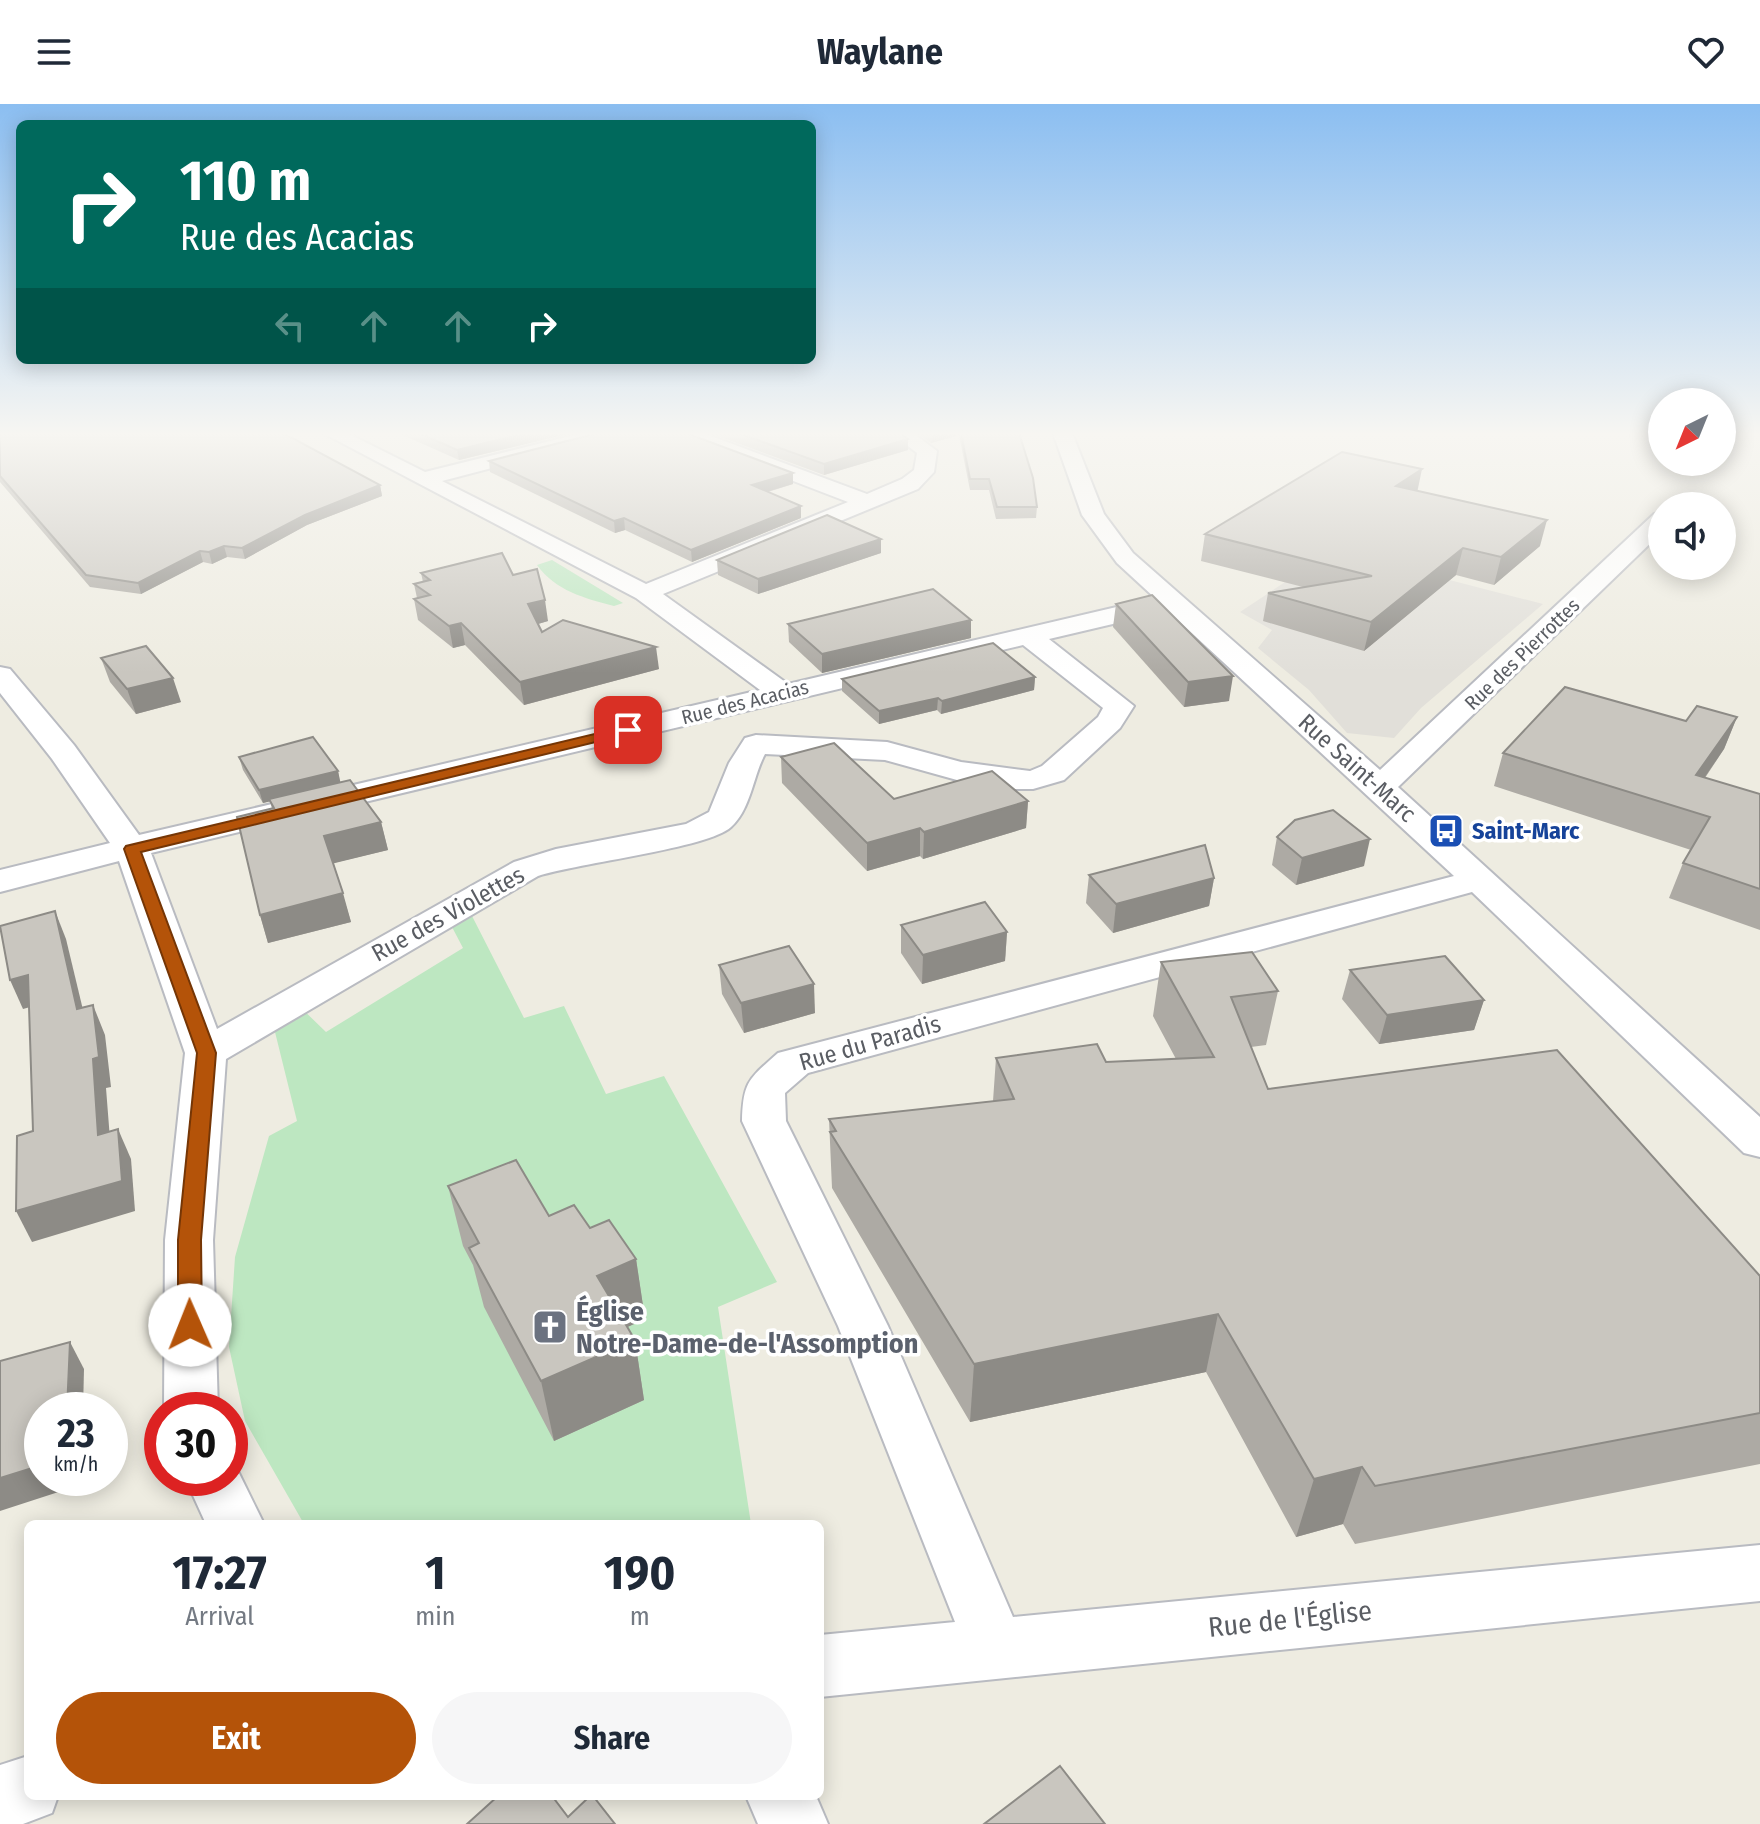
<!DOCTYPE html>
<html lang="en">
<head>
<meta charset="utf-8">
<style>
	:root { --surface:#fff; --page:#f6f6f7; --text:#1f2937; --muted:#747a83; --accent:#b45309 }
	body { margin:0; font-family:"Fira Sans Condensed",sans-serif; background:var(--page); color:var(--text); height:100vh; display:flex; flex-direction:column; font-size:30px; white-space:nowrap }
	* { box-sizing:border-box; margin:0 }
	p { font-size:26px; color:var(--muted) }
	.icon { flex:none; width:44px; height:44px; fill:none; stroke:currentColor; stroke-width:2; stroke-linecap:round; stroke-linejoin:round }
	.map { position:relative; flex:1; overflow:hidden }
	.details { position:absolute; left:24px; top:1416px; width:800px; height:280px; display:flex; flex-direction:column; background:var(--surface); border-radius:12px; box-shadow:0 4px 20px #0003 }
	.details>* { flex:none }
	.top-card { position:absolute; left:16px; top:16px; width:800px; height:244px; border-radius:12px; box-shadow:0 4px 20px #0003; background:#00695c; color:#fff; overflow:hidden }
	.needle { width:52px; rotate:223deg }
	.fabs { position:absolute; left:1648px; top:284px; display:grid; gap:16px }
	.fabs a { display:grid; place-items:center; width:88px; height:88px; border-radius:50%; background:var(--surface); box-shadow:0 4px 20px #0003; font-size:40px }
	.speed { position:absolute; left:24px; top:1288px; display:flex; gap:16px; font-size:40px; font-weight:700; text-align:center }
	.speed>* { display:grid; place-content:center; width:104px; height:104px; border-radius:50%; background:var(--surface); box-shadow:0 4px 20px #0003; line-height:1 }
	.speed small { font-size:20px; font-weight:400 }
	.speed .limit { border:12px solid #d22; background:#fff; color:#111 }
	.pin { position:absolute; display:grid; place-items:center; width:68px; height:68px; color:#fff; margin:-34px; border-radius:16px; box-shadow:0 4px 12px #0006 }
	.me { position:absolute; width:88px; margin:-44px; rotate:359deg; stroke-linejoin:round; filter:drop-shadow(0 0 6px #0008) }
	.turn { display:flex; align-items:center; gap:28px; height:168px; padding:0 32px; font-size:36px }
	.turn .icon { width:104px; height:104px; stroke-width:2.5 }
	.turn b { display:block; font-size:56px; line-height:68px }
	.lanes { display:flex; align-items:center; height:76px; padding:0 32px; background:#0003; justify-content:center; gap:40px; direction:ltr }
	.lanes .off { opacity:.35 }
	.eta { display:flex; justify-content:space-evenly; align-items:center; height:136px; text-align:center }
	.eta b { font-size:48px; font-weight:700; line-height:56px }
	.action { display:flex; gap:16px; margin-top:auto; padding:16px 32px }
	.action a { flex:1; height:92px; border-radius:48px; background:var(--accent); color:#fff; font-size:32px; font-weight:700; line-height:92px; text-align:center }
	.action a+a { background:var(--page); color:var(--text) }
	header { display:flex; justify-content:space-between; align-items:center; height:104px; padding:0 32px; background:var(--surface); font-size:36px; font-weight:700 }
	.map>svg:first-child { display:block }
</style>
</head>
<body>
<header><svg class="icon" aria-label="menu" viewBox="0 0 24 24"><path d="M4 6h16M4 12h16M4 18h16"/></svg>Waylane<svg class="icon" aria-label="heart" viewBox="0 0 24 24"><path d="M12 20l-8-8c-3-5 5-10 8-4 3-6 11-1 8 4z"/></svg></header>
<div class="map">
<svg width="1760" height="1720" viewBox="0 0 1760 1720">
	<rect width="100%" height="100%" fill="#eeece1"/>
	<!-- industrial -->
	<path fill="#e1dfd9" d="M1333,446L1543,500L1421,604L1394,634L1347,629L1309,586L1258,544L1272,526L1240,508Z"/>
	<!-- green -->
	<g fill="#bde7c1">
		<path d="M552,456L623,499L614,502C584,494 556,487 537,461Z"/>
		<path d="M472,812L524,914L564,902L606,990L664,972L777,1178L718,1203L751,1420H304L245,1317L229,1243L235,1153L269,1032L297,1017L275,928L295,898L326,928L463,844L452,823Z"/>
	</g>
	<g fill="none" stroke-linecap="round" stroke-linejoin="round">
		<defs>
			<g id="street">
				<path d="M323,329H347L425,368L582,329H613L611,333L442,377L646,480L848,398L679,333L677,329H703L867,390L902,375L914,366L917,349L891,329H913L937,347L934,368L918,385L663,490L788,580L1155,494L1117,459L1082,411L1053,329H1072L1104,410L1133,449L1380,666L1654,410L1662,408V428L1398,683L1760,1013V1053L1744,1049L1472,788L808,969L785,989L786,1017L888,1222L1013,1513L1760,1441V1497L820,1593V1531L955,1518L838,1222L742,1017C743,977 749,975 778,949L1454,772L1168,507L1049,535L1134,602L1120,624L1064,676L1033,685H1007L957,676L885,656L765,650C753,672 751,705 731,723C709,744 578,759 538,772L226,955L213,1136L218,1306H164L165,1136L185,949L119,757L0,788V766L110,739L52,655L0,589V563L10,565L74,641L139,731L760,586L636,494ZM1023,541L1103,604L1098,613L1042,662L1030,667L961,658L887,638L756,631L745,634L729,659L709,708L686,720L556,745L514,758L217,925L151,749Z"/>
				<path d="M230,1356L233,1357L264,1420H206L185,1374H230Z"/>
				<path d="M28,1652V1692H58L52,1709L23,1720H0V1661Z"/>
				<path d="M746,1692H816L828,1720H758Z"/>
			</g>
		</defs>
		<!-- street casing -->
		<use href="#street" stroke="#b9bbc1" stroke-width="4"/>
		<!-- street -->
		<use href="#street" fill="#fff" fill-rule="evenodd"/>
	</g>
	<!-- wall -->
	<g fill="#adaaa4">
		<path d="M0,329L380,381L382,392L307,421L245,455L227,453L212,460L203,458L141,490L90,483L0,378Z"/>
		<path d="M398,329H571L459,356Z"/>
		<path d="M710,329H900L908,335V346L824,371Z"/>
		<path d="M917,329H1019L1037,403L1036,414L996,415L989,386H970L959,331L931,339Z"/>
		<path d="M489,357L793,380L768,388L801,402V414L692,458L625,426L615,429L490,368Z"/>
		<path d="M1417,387L1540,442L1494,481L1456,471L1364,547L1263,517L1268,489L1303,483L1201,457L1205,430Z"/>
		<path d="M881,449L758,490L718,471L717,456Z"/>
		<path d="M421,469L513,471L548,517L538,520L542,528L659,565L524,601L465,541L453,544L418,516L414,495L417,494L414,480L423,478Z"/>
		<path d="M1116,500L1229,597L1184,603L1113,523Z"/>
		<path d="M971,516V534L822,569L789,538L788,520Z"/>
		<path d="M101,554L181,598L136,610L110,578Z"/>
		<path d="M1035,573L1034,586L941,610L937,606L879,620L842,587V575Z"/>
		<path d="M1737,613L1724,645L1705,674L1760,690V826L1669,794L1683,759L1691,746L1494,682L1503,649L1686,617Z"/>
		<path d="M239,653L338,667L340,679L381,718L388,746L333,759L351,818L268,839L260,811L272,705L270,697L263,699L243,666Z"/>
		<path d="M781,653L894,695L1028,697L1026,724L923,755L920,752L867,767L782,679Z"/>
		<path d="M1277,733L1364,762L1296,781L1272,761Z"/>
		<path d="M1089,771L1214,774L1209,802L1113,829L1086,799Z"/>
		<path d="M901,821L1007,828L1005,857L922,880L901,849Z"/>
		<path d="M1161,858L1278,887L1266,941L1251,943L1268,985L1760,1172V1360L1355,1440L1343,1420L1296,1433L1206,1268L970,1318L832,1084L829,1015L993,997L996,954L1106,958L1176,955L1153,912Z"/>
		<path d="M719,861L815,909L744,929L722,890Z"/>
		<path d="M1350,866L1484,896L1474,926L1379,940L1342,895Z"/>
		<path d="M448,1082L590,1124L636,1155L645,1215L627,1223L635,1236L644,1296L554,1337L484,1203L473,1161L463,1142Z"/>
	</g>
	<!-- shaded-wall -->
	<g fill="#8d8b86">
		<path d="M527,329H571L459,356L457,346Z"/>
		<path d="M932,329H959V331L931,339Z"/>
		<path d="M908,335V346L824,371V360Z"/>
		<path d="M1422,365L1417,389L1396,382Z"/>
		<path d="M793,369V380L753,392L752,381Z"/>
		<path d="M380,381L382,392L307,421L245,455L242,444L305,411Z"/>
		<path d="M801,402V414L692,458L691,446Z"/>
		<path d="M624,414L625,426L615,429L614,417Z"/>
		<path d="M1547,416L1540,442L1494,481L1501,453Z"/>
		<path d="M881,435V449L758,490V475Z"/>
		<path d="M224,442L227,453L212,460L209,448Z"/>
		<path d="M1463,444L1456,471L1364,547L1371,518Z"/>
		<path d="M200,447L203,458L141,490L138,479Z"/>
		<path d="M545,496L548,517L531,522L528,500Z"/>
		<path d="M971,516V534L822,569V550Z"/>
		<path d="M461,519L465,541L453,544L449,522Z"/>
		<path d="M656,543L659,565L524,601L520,578Z"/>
		<path d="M1233,572L1229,597L1184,603L1188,578Z"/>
		<path d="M1035,573L1034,586L941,610L942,597Z"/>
		<path d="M173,574L181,598L136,610L127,585Z"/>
		<path d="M938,594L937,606L879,620V607Z"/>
		<path d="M1737,613L1724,645L1683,705L1696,671Z"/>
		<path d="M338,667L341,681L263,699L259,686Z"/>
		<path d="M1028,697L1026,724L923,755L924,728Z"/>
		<path d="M381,718L388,746L331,760L324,732Z"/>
		<path d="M920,724V752L867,767V739Z"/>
		<path d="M1370,735L1364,762L1296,781L1302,754Z"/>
		<path d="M1214,774L1209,802L1113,829L1116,800Z"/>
		<path d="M343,789L351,818L268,839L260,811Z"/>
		<path d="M55,807L66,835L90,935L77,905Z"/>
		<path d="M1007,828L1005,857L922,880L923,851Z"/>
		<path d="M28,871L41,900L23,905L10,876Z"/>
		<path d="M814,880L815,909L744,929L741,899Z"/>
		<path d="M1484,896L1474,926L1379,940L1387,911Z"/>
		<path d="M93,901L105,931L111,983L106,984L112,1061L98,1031L93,955Z"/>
		<path d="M118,1025L131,1055L135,1107L32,1138L16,1107Z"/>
		<path d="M636,1155L645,1215L608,1232L597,1172Z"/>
		<path d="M1218,1210L1206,1268L970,1318L974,1260Z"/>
		<path d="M635,1236L644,1296L554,1337L541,1277Z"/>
		<path d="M70,1238L84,1265L83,1306H67Z"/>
		<path d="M42,1361V1374H81L80,1381L0,1407V1374Z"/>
		<path d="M1362,1363L1343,1420L1296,1433L1314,1375Z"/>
	</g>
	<!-- building -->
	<g fill="#c9c6bf" stroke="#8d8b86" stroke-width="2">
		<path d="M0,329H283L380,381L305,411L242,444L224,442L209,448L200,447L138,479L86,471L0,372Z"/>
		<path d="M419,329H527L457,346Z"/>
		<path d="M598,329H686L793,369L752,381L801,402L691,446L624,414L614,417L489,357Z"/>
		<path d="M738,329H900L908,335L824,360Z"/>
		<path d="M961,329H1019L1033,374L1037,403H997L989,375H970Z"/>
		<path d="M1342,348L1422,365L1396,382L1547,416L1501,453L1463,444L1371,518L1268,489L1372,472L1205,430Z"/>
		<path d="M827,411L881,435L758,475L717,456Z"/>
		<path d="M502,449L513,471L537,465L545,496L528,500L542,528L563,516L656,543L520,578L461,519L449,522L414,495L430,491L414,480L430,476L421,469Z"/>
		<path d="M933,485L971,516L822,550L788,520Z"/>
		<path d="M1152,491L1233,572L1188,578L1116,500Z"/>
		<path d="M993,539L1035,573L942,597L938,594L879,607L842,575Z"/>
		<path d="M146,542L173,574L127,585L101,554Z"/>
		<path d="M1565,583L1686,617L1697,602L1737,613L1696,671L1760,690V785L1683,759L1710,713L1503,649Z"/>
		<path d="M313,633L338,667L259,686L239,653Z"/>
		<path d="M834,639L894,695L992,667L1028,697L924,728L920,724L867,739L781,653Z"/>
		<path d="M350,676L381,718L324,732L343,789L260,811L237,713L274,704L269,695Z"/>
		<path d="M1333,706L1370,735L1302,754L1277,733L1295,716Z"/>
		<path d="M1205,741L1214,774L1116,800L1089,771Z"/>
		<path d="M985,798L1007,828L923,851L901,821Z"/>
		<path d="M55,807L77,905L93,901L99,953L93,955L98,1031L118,1025L122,1077L16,1107L17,1032L33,1027L28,871L10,876L0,822Z"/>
		<path d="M789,842L814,880L741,899L719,861Z"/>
		<path d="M1252,848L1278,887L1231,893L1268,985L1557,946L1760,1172V1309L1375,1382L1362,1363L1314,1375L1218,1210L974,1260L830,1028L836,1027L829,1015L1014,995L996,954L1097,940L1106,958L1214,953L1161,858Z"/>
		<path d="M1445,852L1484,896L1387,911L1350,866Z"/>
		<path d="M516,1056L549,1112L574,1101L590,1124L609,1116L636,1155L597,1172L635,1236L541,1277L469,1144L479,1139L448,1082Z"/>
		<path d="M70,1238L67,1306H42V1361L0,1374V1257Z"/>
		<path d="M1060,1662L1105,1720H984Z"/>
		<path d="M498,1692H552L568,1713L590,1692H593L615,1720H467Z"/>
	</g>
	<!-- sky -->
	<linearGradient id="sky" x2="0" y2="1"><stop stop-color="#8bbef1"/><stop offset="0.58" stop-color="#f7f6f2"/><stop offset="1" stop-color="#f7f6f2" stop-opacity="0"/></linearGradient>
	<rect width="1760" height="569" fill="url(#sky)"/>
	<!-- route -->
	<path fill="#b45309" stroke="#753606" stroke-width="2" d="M628,622L633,623V629L141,748L216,949L201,1136L202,1221L199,1228L190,1231L181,1228L178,1221V1136L197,949L124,745L126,742Z"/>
	<!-- icons -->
	<defs>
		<symbol id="bus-square" viewBox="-11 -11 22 22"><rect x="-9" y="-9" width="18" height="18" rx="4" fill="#1a4fb4" stroke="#fff"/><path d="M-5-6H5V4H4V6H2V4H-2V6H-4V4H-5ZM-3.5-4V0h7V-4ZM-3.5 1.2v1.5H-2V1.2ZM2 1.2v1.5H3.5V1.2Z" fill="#fff"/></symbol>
		<symbol id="church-square" viewBox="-11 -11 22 22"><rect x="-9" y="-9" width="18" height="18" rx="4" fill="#6b7280" stroke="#fff"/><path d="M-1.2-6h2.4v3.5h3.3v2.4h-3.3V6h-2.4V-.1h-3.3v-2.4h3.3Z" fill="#fff"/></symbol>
	</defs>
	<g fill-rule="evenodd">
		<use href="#bus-square" x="1426" y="707" width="40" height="40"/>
		<use href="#church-square" x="530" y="1203" width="40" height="40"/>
	</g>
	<g text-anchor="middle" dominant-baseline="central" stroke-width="7" stroke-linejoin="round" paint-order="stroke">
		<!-- far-street labels -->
		<g font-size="20" fill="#5a5d63" stroke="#fff">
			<text transform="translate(1522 550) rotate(-44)">Rue des Pierrottes</text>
			<text transform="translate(745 598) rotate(-14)">Rue des Acacias</text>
		</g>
		<!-- street labels -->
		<g font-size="24" fill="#5a5d63" stroke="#fff">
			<text transform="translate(1357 664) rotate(42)">Rue Saint-Marc</text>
			<text transform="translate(448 810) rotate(-29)">Rue des Violettes</text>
			<text transform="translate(870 939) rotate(-16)">Rue du Paradis</text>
		</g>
		<!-- transit labels -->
		<g font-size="24" font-weight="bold" fill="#164399" stroke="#fff" text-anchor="start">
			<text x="1472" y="727">Saint-Marc</text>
		</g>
		<!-- near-worship labels -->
		<g font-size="28" font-weight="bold" fill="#5b616d" stroke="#fff" text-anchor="start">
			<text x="576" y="1207">Église<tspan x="576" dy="32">Notre-Dame-de-l'Assomption</tspan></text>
		</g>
		<!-- near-street labels -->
		<g font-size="28" fill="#5a5d63" stroke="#fff">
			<text transform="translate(1290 1515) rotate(-6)">Rue de l'Église</text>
		</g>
	</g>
</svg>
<div class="fabs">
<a><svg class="needle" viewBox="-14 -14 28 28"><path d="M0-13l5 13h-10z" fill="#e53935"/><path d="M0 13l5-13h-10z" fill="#747a83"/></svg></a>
<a><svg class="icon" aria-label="sound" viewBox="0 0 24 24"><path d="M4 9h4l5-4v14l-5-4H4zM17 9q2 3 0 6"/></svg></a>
</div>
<div class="speed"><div>23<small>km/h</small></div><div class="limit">30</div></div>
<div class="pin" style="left:628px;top:626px;background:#d93025"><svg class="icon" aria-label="arrive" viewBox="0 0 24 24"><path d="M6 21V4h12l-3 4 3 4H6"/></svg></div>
<svg class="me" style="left:190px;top:1221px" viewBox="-20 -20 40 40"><circle r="19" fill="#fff"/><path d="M0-13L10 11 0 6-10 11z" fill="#b45309"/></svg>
<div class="top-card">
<div class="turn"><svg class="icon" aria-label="right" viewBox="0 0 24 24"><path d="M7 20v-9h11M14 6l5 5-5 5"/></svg><div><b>110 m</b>Rue des Acacias</div></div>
<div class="lanes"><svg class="icon off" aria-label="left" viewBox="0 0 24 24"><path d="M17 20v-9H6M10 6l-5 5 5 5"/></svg><svg class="icon off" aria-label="ahead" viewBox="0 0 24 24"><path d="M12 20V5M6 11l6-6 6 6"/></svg><svg class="icon off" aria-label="ahead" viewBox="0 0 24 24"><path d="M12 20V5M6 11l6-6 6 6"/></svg><svg class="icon" aria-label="right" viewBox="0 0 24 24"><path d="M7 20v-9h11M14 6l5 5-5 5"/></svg></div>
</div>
<section class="details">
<div class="eta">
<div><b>17:27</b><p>Arrival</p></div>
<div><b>1</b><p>min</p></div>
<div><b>190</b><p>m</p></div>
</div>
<div class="action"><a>Exit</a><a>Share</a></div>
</section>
</div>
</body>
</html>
